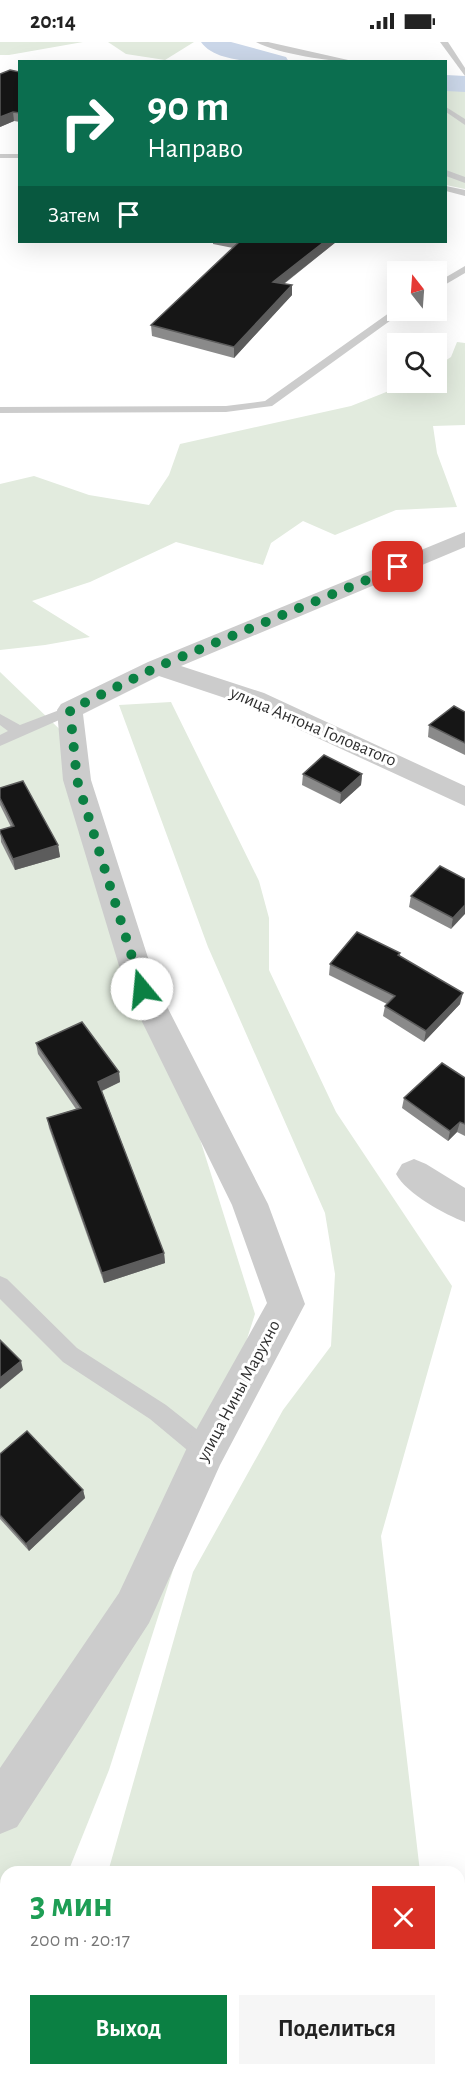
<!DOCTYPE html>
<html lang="ru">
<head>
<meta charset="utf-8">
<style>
	:root { --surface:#fff; --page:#f6f6f6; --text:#222; --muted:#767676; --accent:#0b8043 }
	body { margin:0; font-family:"Alegreya Sans",sans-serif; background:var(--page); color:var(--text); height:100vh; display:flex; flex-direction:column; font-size:22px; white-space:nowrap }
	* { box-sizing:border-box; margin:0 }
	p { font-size:20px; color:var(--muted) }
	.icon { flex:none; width:33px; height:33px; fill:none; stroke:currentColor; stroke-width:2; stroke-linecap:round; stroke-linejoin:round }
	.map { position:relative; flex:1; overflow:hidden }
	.panel { position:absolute; left:0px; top:1824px; width:465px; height:210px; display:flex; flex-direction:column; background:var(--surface); border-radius:18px 18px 0 0; box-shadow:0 6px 24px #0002 }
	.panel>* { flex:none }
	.top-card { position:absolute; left:18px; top:18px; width:429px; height:183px; border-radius:0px; box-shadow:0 6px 24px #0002; background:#0b6e4f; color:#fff; overflow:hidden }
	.needle { width:39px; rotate:343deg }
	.buttons { position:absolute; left:387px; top:219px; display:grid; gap:12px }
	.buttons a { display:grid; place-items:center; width:60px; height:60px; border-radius:0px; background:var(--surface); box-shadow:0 6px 24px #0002; font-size:30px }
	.pin { position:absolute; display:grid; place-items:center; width:51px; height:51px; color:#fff; margin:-26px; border-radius:12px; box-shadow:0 3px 9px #0006 }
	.me { position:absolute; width:66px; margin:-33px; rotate:343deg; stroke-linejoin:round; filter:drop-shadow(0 0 4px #0008) }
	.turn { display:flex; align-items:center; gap:21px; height:126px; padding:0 30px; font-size:27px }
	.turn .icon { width:78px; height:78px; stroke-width:2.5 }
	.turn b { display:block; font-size:42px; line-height:51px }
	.then { display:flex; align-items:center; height:57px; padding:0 30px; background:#0003; gap:12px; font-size:22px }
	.round { display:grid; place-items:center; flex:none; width:63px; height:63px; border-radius:0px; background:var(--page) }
	.summary { display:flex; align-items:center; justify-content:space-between; height:102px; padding:0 30px }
	h1 { font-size:36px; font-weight:700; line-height:45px; color:#1e9e55 }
	.cta { display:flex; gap:12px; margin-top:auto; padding:12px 30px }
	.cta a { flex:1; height:69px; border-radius:0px; background:var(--accent); color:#fff; font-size:24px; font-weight:700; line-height:69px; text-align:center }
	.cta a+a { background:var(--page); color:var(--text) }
	.status { display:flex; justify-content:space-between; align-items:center; height:42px; padding:0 30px; background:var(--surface); direction:ltr }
	.status svg { height:16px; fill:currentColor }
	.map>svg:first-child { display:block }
</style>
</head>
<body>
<div class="status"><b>20:14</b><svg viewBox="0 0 49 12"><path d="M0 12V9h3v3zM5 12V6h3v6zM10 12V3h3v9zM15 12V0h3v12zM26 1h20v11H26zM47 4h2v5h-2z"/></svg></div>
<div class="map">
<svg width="465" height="2034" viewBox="0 0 465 2034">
	<rect width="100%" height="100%" fill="#fff"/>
	<!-- green -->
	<g fill="#e2ebde">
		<path d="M0,0H83L9,13H0Z"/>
		<path d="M108,0H194L165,18L126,12Z"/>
		<path d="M446,43L465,44V147L446,143Z"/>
		<path d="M457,300L465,301V383L433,384L437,411L457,465L396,468L335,493L303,479L271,501L263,523L176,500L90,540L32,559L90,595L45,603L0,608V442L34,434L89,453L149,463L169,433L180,402L351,364L409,341L436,340L437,324L451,315Z"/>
		<path d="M0,630L76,703L255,1272L109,1728L68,1830H6V1986L0,2001Z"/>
		<path d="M171,660L259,839L269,876V928L336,1070L452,1244L381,1494L420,1830H108L193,1530L283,1368L331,1304L335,1232L325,1171L208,905L119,663Z"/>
		<path d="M46,2028H408L400,2034H44Z"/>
	</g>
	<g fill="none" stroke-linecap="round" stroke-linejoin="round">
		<!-- river -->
		<g fill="#cbd7e9" fill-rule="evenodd">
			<path d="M201,0H231L286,15L289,20C265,20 216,22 201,0Z"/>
			<path d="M446,33L465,34V50L446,49Z"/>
		</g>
		<!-- lane -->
		<g fill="#ccc" fill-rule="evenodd">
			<path d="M256,0H268L357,20C332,20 278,12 256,0Z"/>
			<path d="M440,0H448L465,26V34Z"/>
			<path d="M446,65L465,77V83L446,70Z"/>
			<rect x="0" y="112" width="20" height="4"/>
			<path d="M446,128L465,135V141L446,134Z"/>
			<path d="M446,144L465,148V154L446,149Z"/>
			<path d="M465,224V231L436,248V241Z"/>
			<path d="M396,266L398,268H405L272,364L226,370L0,371V365L226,364L265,359Z"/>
			<path d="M70,664L75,665L77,668L75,671L0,704V693L8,689L0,683V672L20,683Z"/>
			<path d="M0,1234L7,1237L77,1306L166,1363L214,1401L217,1409L214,1417L206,1420L198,1417L150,1377L63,1320L0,1257Z"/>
		</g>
		<!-- street -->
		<g fill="#ccc" fill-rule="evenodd">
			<path d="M465,490V505L181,624L264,651L465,744V764L246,663L159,634L83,672L91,738L158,947L268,1162L305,1262L220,1423L149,1581L17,1785L0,1792V1726L119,1551L192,1395L267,1261L232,1163L126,947L63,738L57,668L61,662L148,620Z"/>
			<path d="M414,1117L426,1122L465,1146V1180C445,1173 406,1151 396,1132L402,1122Z"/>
		</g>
	</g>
	<!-- wall -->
	<g fill="#8a8a8a">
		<path d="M20,30V80L14,79L0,85Z"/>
		<path d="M213,200H336L284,242L292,253L234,316L152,294L151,283L233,206L213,202Z"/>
		<path d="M465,670V713L428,695L429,683Z"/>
		<path d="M303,732H362L361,743L340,762L302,743Z"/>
		<path d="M0,756L58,803L60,815L15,828L1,800L0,788L11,785L0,763Z"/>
		<path d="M465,837L451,887L409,865L411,854Z"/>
		<path d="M400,911V914L460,962L424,1000L383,974L385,964L387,962L329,933L330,922Z"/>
		<path d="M36,1001L119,1030L120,1040L102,1049L164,1211L165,1221L104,1241L49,1086L47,1076L76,1067L38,1012Z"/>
		<path d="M465,1036V1094L457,1090L448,1099L402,1066L404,1056Z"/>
		<path d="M0,1412L83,1448L85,1456L29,1509L0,1477Z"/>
	</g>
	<!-- shaded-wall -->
	<g fill="#5c5c5c">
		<path d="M13,70L14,79L0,85V75Z"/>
		<path d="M324,200H336L273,250V240Z"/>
		<path d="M292,243V253L234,316V305Z"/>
		<path d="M362,732L361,743L340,762L341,751Z"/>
		<path d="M58,803L60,815L15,828L13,817Z"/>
		<path d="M465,863V872L451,887L453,876Z"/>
		<path d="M463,951L460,962L424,1000L426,989Z"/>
		<path d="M119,1030L120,1040L99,1050L98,1040Z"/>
		<path d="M460,1080L457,1090L448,1099L450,1089Z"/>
		<path d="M164,1211L165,1221L104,1241L102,1231Z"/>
		<path d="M21,1319L23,1328L0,1347V1336Z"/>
		<path d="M83,1448L85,1456L29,1509L26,1502Z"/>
	</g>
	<!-- building -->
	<g fill="#161616" stroke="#5c5c5c" stroke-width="1.5">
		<path d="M10,28L20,30V71L13,70L0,75V32Z"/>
		<path d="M239,200H324L273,240L292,243L234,305L151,283Z"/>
		<path d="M454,664L465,670V701L429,683Z"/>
		<path d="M324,713L362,732L341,751L303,732Z"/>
		<path d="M23,739L58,803L13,817L0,790V788L14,784L0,756V746Z"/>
		<path d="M440,824L465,837V863L453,876L411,854Z"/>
		<path d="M357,890L400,911L398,913L463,951L426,989L385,964L395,954L330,922Z"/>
		<path d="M82,980L119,1030L98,1040L164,1211L102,1231L47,1076L81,1066L36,1001Z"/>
		<path d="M442,1021L465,1036V1082L460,1080L450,1089L404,1056Z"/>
		<path d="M0,1298L21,1319L0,1336Z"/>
		<path d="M27,1389L83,1448L26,1502L0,1473V1412Z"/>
	</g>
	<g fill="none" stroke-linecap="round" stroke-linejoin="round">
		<!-- route -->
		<path stroke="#0b8043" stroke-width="10" stroke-dasharray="0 18" d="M142,947L77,738L70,668L157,625L398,525"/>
	</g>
	<g text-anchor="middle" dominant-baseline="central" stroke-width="6" stroke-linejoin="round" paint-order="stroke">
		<!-- street labels -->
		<g font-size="18" fill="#2f2f2f" stroke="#fff">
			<text transform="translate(313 685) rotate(23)">улица Антона Головатого</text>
			<text transform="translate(239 1349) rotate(-62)">улица Нины Марухно</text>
		</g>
	</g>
</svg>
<div class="buttons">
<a><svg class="needle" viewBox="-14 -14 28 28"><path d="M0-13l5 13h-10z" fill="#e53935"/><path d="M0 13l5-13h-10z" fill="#767676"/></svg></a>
<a><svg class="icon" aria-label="search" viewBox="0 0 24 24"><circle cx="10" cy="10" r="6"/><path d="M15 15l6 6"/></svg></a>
</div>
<div class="pin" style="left:398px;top:525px;background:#d93025"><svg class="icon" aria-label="arrive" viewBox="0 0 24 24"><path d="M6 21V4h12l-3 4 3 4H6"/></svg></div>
<svg class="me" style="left:142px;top:947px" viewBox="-20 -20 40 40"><circle r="19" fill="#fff"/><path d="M0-13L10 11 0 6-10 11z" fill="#0b8043"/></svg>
<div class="top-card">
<div class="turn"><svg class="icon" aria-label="right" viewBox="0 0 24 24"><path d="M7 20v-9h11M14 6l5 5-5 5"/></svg><div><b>90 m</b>Направо</div></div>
<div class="then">Затем<svg class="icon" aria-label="arrive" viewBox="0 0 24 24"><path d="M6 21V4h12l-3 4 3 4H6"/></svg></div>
</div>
<section class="panel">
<div class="summary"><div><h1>3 мин</h1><p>200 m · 20:17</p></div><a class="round" style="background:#d93025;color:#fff"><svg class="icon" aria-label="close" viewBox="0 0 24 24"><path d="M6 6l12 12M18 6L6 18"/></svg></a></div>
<div class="cta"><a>Выход</a><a>Поделиться</a></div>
</section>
</div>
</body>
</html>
